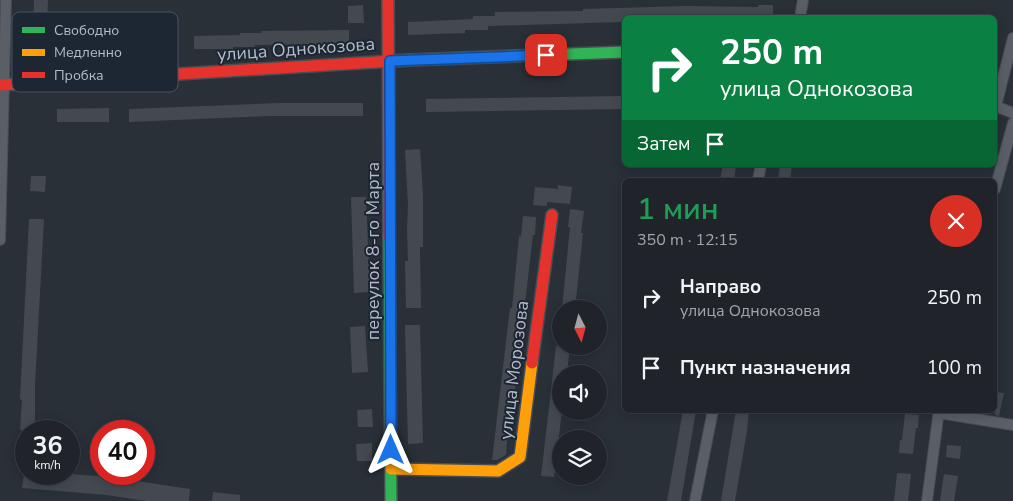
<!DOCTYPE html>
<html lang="ru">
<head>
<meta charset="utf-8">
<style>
	:root { --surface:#20242a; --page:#282c32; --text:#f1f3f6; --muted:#a2a4a8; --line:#3d4147 }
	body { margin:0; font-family:"Nunito Sans",sans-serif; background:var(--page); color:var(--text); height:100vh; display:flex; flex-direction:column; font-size:19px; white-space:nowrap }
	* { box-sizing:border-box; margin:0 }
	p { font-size:16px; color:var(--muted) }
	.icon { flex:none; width:28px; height:28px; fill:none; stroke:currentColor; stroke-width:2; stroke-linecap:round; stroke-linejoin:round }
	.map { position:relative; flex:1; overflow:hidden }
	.sheet { position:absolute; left:622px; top:178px; width:375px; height:235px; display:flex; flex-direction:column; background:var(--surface); border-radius:8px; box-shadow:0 2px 12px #0003,0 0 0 1px var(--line) }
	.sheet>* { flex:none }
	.top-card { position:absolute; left:622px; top:15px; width:375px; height:152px; border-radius:8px; box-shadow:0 2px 12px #0003,0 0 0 1px var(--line); background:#0b8043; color:#fff; overflow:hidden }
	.needle { width:32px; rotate:174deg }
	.controls { position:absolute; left:552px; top:300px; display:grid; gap:10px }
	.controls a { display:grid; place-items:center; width:55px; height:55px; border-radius:50%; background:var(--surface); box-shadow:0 2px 12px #0003,0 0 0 1px var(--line); font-size:25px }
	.speed { position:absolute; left:15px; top:420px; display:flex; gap:10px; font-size:25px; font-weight:700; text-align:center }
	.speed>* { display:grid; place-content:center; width:65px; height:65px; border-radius:50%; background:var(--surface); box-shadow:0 2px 12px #0003,0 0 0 1px var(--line); line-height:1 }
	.speed small { font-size:12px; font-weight:400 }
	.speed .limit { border:8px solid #d22; background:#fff; color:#111 }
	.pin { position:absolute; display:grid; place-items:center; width:42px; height:42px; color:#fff; margin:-21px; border-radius:10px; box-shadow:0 2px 8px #0006 }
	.me { position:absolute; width:55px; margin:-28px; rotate:0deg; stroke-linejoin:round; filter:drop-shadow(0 0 4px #0008) }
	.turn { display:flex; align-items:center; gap:18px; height:105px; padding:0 15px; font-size:22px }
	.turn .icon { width:65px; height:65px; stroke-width:2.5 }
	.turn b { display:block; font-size:35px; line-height:42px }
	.then { display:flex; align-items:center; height:48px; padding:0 15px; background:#0003; gap:10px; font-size:19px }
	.round { display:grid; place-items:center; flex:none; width:52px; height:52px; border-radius:26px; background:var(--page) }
	.head { display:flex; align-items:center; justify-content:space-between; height:85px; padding:0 15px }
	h1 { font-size:30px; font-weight:600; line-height:38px; color:#1e9e55 }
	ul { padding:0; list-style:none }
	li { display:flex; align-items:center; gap:15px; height:70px; padding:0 15px }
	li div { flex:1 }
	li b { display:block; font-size:19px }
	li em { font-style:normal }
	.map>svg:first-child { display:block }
</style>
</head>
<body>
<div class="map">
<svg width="1013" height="501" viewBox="0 0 1013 501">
	<rect width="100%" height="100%" fill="#2a3038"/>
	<!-- building -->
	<g fill="#444950">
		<path d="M34,0H48L47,26L33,25Z"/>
		<path d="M363,5L364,23H348V6Z"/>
		<path d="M758,5H773V18H622V22L488,26V30H465V33L408,35V22L473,19V16H495V12L583,11V9L685,6L758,7Z"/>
		<path d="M349,30V44L255,45V47H233V49H194V36L240,35V33H261V31Z"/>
		<path d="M624,96V109L426,112V99Z"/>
		<path d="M278,103H363V116H269L129,122V109Z"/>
		<path d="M109,108V122H57V109Z"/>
		<path d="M420,149L423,194V247H420L421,308H406L405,261H408L407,230L408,205L405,150Z"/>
		<path d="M723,165L736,166L734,180H720Z"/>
		<path d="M780,165H792L790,180H778Z"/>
		<path d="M31,176H46L45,192L30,191Z"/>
		<path d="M558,185L572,187L570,204L547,202V206L533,205L535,187L558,189Z"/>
		<path d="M351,197H366L370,292L354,293Z"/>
		<path d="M570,209L584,211L581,233H583L575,309H562L570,227H568Z"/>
		<path d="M523,216L536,217L535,235H533L509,440H507L506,455L497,460H492L510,308H512L519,236L521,237Z"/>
		<path d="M29,219H44L35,385V430H20L22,400L20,399Z"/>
		<path d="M405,325H420L423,443L408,444Z"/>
		<path d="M365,326L368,372L352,373L350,327Z"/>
		<path d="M556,346H570L567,374H561L562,411L554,477L541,476Z"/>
		<path d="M995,392L1004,393L999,416L995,415Z"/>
		<path d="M372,409L373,427H358L357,410Z"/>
		<path d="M683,410H696L681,501H667Z"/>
		<path d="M736,410H749L747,431L735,501H721Z"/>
		<path d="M905,414L919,415L918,428H916L913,454L899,453L900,440H902Z"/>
		<path d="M372,443V461H357L356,444Z"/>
		<path d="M947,445L961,446L960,459L946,457Z"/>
		<path d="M897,473L911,474L908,501H894Z"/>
		<path d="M24,474H70L112,477L170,486L190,489L189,501H147L106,495L22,488Z"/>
		<path d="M944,474L958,476L954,501H940Z"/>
		<path d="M213,492L240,495V501H212Z"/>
	</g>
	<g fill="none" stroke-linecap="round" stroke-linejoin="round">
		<defs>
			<g id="street">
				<path d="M800,18L803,0"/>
				<path d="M995,106L1013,113"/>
				<path d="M996,106L1013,38"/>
				<path d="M758,180L761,165"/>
				<path d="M995,189L1013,123"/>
				<path d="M0,240L6,0"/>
				<path d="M939,413L1013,425"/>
				<path d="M695,501L713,410"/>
				<path d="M927,501L939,410"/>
			</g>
			<g id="fast">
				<path d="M409,60L625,52"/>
				<path d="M389,236L391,501"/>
			</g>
			<path id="slow" d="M391,469L498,471L520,457L532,363"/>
			<g id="jam">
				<path d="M388,0L389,236"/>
				<path d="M0,85L409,60"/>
				<path d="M532,363L552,215"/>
			</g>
		</defs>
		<!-- street casing -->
		<use href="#street" stroke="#484c53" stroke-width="12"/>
		<!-- fast casing -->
		<use href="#fast" stroke="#484c53" stroke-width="14"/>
		<!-- slow casing -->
		<use href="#slow" stroke="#484c53" stroke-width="14"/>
		<!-- jam casing -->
		<use href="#jam" stroke="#484c53" stroke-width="14"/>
		<!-- street -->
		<use href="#street" stroke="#5a5e66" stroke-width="10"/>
		<!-- fast -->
		<use href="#fast" stroke="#30b455" stroke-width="11"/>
		<!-- slow -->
		<use href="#slow" stroke="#ff9f0a" stroke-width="11"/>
		<!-- jam -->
		<use href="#jam" stroke="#e5322d" stroke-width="11"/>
	</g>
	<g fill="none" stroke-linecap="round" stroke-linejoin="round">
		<defs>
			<path id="route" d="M391,450L390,61L546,55"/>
		</defs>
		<!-- route casing -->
		<use href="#route" stroke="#114b97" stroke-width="12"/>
		<!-- route -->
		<use href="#route" stroke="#1a73e8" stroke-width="9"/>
	</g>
	<g text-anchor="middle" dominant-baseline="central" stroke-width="4" stroke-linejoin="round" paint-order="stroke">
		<!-- street labels -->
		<g font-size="18" fill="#b4bcc9" stroke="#1d2633">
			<text transform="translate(296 49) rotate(-4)">улица Однокозова</text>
			<text transform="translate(373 251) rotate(-90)">переулок 8-го Марта</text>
			<text transform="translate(514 370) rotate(-83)">улица Морозова</text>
		</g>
	</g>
	<!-- legend -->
	<rect x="12" y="12" width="166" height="80" rx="8" fill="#1d2633" stroke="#4a5360" stroke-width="1"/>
	<rect x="22" y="27" width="23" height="6" fill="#30b455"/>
	<rect x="22" y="49" width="23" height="7" fill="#ff9f0a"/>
	<rect x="22" y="72" width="23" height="6" fill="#e5322d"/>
	<g font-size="14" fill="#b4bcc9">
		<text x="54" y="35">Свободно</text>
		<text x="54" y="57">Медленно</text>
		<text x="54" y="80">Пробка</text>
	</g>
</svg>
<div class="controls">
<a><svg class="needle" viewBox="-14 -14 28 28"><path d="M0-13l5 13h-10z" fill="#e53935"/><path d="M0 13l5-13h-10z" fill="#a2a4a8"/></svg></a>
<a><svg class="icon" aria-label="sound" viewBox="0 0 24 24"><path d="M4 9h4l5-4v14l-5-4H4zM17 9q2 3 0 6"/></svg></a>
<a><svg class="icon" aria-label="layers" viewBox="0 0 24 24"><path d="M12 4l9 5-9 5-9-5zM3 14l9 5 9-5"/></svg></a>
</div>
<div class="speed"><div>36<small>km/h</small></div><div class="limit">40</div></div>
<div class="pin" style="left:546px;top:55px;background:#d93025"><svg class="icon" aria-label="arrive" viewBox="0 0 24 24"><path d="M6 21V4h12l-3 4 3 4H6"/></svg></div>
<svg class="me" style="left:391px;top:450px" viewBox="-20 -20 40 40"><path d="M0-17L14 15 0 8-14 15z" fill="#1a73e8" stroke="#fff" stroke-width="4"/></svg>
<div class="top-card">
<div class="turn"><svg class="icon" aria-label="right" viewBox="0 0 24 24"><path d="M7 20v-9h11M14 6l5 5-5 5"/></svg><div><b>250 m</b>улица Однокозова</div></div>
<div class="then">Затем<svg class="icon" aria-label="arrive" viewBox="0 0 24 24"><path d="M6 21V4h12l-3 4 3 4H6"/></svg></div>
</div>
<section class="sheet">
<div class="head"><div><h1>1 мин</h1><p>350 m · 12:15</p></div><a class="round" style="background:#d93025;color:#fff"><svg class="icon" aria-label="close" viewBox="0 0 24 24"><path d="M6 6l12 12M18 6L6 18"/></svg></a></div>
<ul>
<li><svg class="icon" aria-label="right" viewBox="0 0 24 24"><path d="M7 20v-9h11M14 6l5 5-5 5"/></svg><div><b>Направо</b><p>улица Однокозова</p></div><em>250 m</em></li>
<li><svg class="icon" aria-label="arrive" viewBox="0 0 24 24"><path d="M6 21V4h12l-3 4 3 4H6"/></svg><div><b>Пункт назначения</b></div><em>100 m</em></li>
</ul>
</section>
</div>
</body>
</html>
